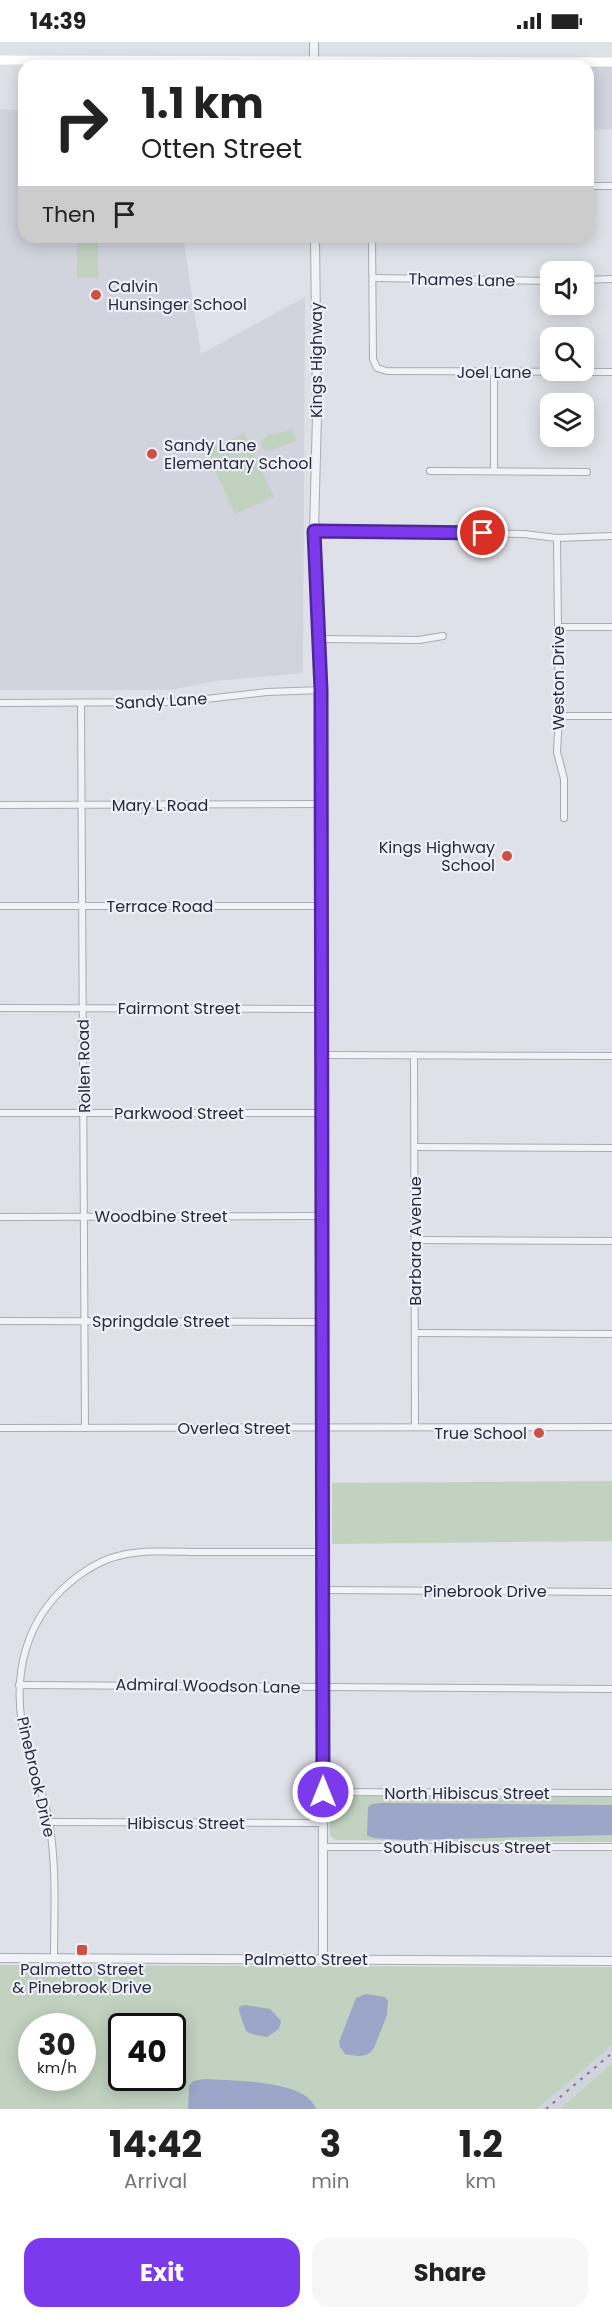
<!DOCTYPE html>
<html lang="en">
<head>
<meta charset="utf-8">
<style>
	:root { --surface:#fff; --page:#f6f6f6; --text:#222; --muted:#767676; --accent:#7c3aed }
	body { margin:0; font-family:Poppins,sans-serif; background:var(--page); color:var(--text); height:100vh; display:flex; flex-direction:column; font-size:22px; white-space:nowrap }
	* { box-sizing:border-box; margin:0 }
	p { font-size:20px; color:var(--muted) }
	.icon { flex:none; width:33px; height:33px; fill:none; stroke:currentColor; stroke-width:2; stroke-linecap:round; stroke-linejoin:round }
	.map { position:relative; height:2067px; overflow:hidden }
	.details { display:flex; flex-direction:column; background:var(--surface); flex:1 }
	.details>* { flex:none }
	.top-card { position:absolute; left:18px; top:18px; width:576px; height:183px; border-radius:18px; box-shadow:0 3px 15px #0003; background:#fff; color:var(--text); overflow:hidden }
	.tools { position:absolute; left:540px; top:219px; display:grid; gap:12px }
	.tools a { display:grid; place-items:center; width:54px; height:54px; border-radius:12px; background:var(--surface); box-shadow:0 3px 15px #0003; font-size:30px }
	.speed { position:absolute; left:18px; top:1971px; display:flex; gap:12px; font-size:30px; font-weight:700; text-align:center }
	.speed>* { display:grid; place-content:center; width:78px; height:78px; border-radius:50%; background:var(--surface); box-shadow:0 3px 15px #0003; line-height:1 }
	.speed small { font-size:15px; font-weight:400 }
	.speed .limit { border:3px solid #111; border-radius:9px; background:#fff; color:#111 }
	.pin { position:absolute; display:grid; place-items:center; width:51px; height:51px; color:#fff; margin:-26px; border:3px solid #fff; border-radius:50%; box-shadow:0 2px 6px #0007 }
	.me { position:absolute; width:66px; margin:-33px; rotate:0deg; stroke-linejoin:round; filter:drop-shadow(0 0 4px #0008) }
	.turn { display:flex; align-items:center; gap:21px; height:126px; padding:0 24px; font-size:27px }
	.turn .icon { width:78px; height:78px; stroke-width:2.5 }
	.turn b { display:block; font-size:42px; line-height:51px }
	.then { display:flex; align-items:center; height:57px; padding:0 24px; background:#0003; gap:12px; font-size:22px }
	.eta { display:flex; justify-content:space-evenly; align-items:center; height:102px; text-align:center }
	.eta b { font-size:36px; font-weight:700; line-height:42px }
	.cta { display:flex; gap:12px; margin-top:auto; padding:12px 24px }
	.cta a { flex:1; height:69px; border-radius:18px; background:var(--accent); color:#fff; font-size:24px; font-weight:700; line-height:69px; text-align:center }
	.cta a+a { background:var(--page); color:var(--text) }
	.status { display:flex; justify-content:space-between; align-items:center; height:42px; padding:0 30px; background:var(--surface); direction:ltr }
	.status svg { height:16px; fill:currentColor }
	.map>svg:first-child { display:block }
</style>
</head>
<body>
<div class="status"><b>14:39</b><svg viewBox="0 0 49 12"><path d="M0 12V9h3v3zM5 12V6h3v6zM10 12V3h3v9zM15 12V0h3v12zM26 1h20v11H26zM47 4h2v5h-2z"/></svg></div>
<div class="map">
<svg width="612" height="2067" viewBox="0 0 612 2067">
	<rect width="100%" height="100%" fill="#dfe1e8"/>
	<!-- built -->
	<g fill="#d1d3dd">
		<path d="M588,24H612V87L588,88Z"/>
		<path d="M0,67L24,69V195H183L201,312L305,255L303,631L216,639L170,648H0Z"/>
		<path d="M612,2003V2021L560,2067H537Z"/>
	</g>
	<!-- green -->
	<g fill="#c1d2c1" fill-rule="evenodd">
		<rect x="77" y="195" width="21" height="41"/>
		<path d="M293,388L297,399L268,409L262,406V398L269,393Z"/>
		<path d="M244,391L274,455L235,472L206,409Z"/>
		<path d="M612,1439V1499L332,1502V1441Z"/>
		<path d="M365,1754L612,1755V1800L336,1798L330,1794L329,1764C337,1753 352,1755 365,1754Z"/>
		<path d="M0,1923L612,1925V2003L537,2067H0ZM32,1984H82V2036H32ZM122,1984H172V2036H122Z"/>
		<path d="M612,2021V2067H560L611,2022Z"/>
	</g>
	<!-- water -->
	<g fill="#9ba6c8">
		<path d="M381,1761L612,1763V1793L405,1798L373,1796L367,1793L368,1765L372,1762Z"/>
		<path d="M366,1952L385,1955L388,1959L387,1973L374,2006C366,2017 358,2014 345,2012L340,2005L339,2000L356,1956Z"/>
		<path d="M245,1963L270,1967L281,1979L279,1987L267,1995L252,1992L246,1989L239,1969V1965Z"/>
		<path d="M204,2037C230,2039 307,2037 316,2067H188L189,2044L193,2039Z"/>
	</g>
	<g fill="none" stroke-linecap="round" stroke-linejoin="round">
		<defs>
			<g id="minor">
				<path d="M588,144H612"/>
				<path d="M372,195L373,317L377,326L387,329L612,330"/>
				<path d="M373,236L550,239"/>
				<path d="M584,238L612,237"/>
				<path d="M430,429L587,430"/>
				<path d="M494,429V330"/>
				<path d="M314,489L524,492L557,496L612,494"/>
				<path d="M557,496L559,674L557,710L564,737V776"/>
				<path d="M559,585H612"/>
				<path d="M320,597L419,598L443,594"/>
				<path d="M0,661L180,660L267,650L321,648"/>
				<path d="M81,661L85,1386"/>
				<path d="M559,674H612"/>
				<path d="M0,763L320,762"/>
				<path d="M0,864H320"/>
				<path d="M0,966L321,967"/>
				<path d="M322,1013L612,1014"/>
				<path d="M414,1013L415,1384"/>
				<path d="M0,1071H322"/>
				<path d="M415,1105L612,1106"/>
				<path d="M0,1175L321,1174"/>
				<path d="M415,1198L612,1199"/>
				<path d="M0,1279L322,1280"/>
				<path d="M415,1291L612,1292"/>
				<path d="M0,1386L612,1385"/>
				<path d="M322,1548L612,1550"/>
				<path d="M19,1643L612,1647"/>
				<path d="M323,1750L612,1751"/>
				<path d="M49,1780L323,1781"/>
				<path d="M323,1805H612"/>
				<path d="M54,1916C54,1872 57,1824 49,1780C45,1756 35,1734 28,1710C13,1656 16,1600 54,1556C70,1538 94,1520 118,1514C146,1507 176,1510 204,1510C244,1510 283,1510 323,1510"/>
			</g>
			<g id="tertiary">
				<path d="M314,0V24"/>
				<path d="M315,195L317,373L314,489L320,597L322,700L323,1917"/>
				<path d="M0,1916L612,1919"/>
			</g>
		</defs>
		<!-- minor casing -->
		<use href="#minor" stroke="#a8aab6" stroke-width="8"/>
		<!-- tertiary casing -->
		<use href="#tertiary" stroke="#a8aab6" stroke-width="10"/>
		<!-- minor -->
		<use href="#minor" stroke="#f2f3f7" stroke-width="6"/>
		<!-- tertiary -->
		<use href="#tertiary" stroke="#f2f3f7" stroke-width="8"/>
		<!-- secondary -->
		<path stroke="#fff" stroke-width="9" d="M0,18L612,20"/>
		<!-- rail -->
		<path stroke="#797d92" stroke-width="2" stroke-dasharray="3 6" stroke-linecap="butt" d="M546,2067L612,2011"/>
	</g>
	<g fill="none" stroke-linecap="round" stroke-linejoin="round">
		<defs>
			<path id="route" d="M323,1750L321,648L314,489L483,491"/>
		</defs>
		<!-- route casing -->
		<use href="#route" stroke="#51269a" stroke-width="15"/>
		<!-- route -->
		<use href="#route" stroke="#7c3aed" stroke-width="10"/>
	</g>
	<!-- markers -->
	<g fill="#cd5045" stroke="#eff0f6" stroke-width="2">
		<circle cx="96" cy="253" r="6"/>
		<circle cx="152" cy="412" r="6"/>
		<circle cx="507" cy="814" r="6"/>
		<circle cx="539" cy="1391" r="6"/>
		<rect x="76" y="1902" width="12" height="12" rx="3"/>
	</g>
	<g text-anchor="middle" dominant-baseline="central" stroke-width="4.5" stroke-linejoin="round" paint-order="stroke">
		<!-- street labels -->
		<g font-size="16" fill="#282b40" stroke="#eff0f6">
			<text transform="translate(462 238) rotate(1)">Thames Lane</text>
			<text transform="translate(316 318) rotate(-90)">Kings Highway</text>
			<text x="494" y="330">Joel Lane</text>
			<text transform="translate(558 636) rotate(-90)">Weston Drive</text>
			<text transform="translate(161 659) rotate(-3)">Sandy Lane</text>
			<text x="160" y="763">Mary L Road</text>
			<text x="160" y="864">Terrace Road</text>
			<text x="179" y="966">Fairmont Street</text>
			<text transform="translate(84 1024) rotate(-91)">Rollen Road</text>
			<text x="179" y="1071">Parkwood Street</text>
			<text x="161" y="1174">Woodbine Street</text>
			<text transform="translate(415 1199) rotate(-90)">Barbara Avenue</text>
			<text x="161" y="1279">Springdale Street</text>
			<text x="234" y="1386">Overlea Street</text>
			<text x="485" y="1549">Pinebrook Drive</text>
			<text transform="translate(208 1644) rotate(1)">Admiral Woodson Lane</text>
			<text transform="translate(36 1735) rotate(77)">Pinebrook Drive</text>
			<text x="467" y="1751">North Hibiscus Street</text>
			<text x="186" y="1781">Hibiscus Street</text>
			<text x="467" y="1805">South Hibiscus Street</text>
			<text x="306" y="1917">Palmetto Street</text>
		</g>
		<!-- poi labels -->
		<g font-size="16" fill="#282b40" stroke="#eff0f6" text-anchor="start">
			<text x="108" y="244">Calvin<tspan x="108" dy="18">Hunsinger School</tspan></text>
			<text x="164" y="403">Sandy Lane<tspan x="164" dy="18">Elementary School</tspan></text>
			<text x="495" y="805" text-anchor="end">Kings Highway<tspan x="495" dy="18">School</tspan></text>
			<text x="527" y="1391" text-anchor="end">True School</text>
			<text x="82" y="1927" text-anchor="middle">Palmetto Street<tspan x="82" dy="18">&amp; Pinebrook Drive</tspan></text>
		</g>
	</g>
</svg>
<div class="tools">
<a><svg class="icon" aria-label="sound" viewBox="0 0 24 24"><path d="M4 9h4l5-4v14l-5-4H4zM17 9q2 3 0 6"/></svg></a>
<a><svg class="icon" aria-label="search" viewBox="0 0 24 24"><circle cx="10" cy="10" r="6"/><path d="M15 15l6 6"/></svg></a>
<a><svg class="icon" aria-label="layers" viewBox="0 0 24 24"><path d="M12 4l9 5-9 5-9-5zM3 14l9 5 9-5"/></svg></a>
</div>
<div class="speed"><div>30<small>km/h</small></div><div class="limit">40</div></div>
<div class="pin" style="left:483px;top:491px;background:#d93025"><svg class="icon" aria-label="arrive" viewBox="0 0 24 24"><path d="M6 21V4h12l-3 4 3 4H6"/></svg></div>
<svg class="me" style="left:323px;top:1750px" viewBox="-20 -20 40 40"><circle r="17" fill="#7c3aed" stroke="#fff" stroke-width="3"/><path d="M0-11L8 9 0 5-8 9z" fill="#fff"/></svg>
<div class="top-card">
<div class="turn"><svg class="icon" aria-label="right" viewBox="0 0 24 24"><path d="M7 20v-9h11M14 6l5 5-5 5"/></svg><div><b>1.1 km</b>Otten Street</div></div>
<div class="then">Then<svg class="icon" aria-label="arrive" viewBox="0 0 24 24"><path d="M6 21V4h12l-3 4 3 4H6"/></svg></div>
</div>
</div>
<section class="details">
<div class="eta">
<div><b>14:42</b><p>Arrival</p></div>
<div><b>3</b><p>min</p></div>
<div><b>1.2</b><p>km</p></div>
</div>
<div class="cta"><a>Exit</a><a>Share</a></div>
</section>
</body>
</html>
